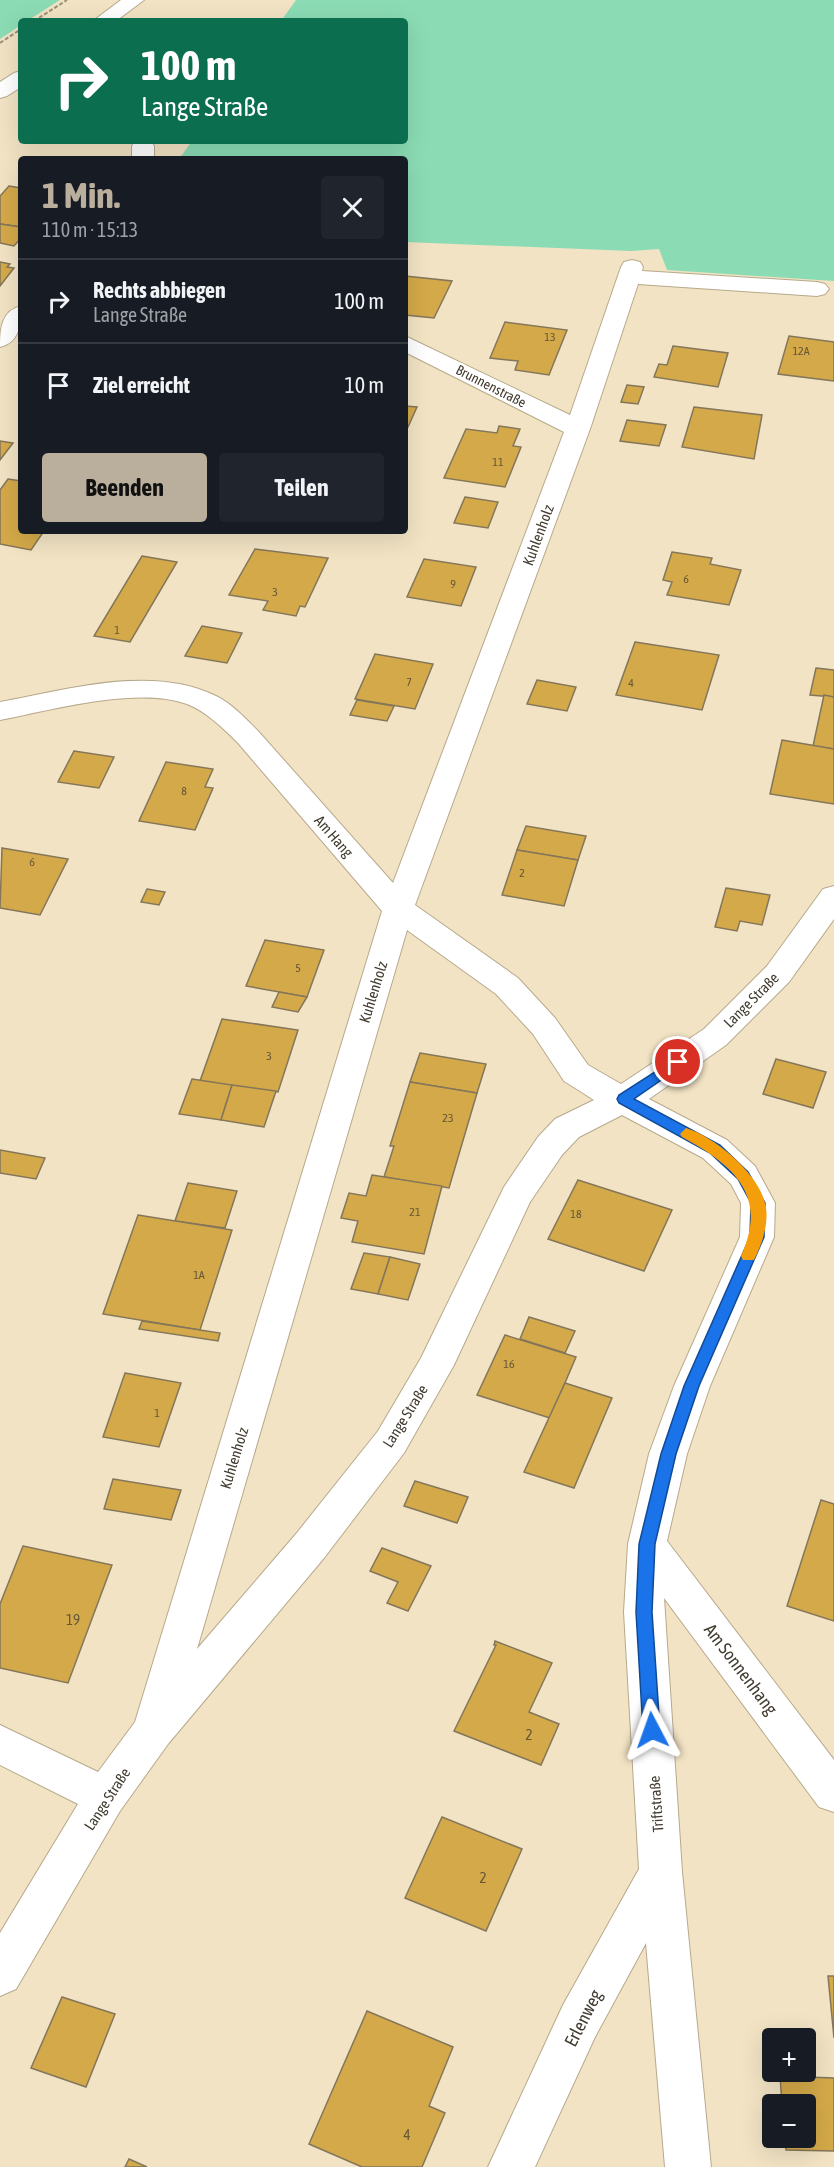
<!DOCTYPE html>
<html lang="de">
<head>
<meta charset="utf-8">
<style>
	:root { --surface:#171b24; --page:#20242c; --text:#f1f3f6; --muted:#9ea1a6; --line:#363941; --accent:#baaf9c }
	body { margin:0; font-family:"Asap Condensed",sans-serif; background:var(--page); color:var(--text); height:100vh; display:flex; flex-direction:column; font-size:22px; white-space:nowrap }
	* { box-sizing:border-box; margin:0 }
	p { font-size:20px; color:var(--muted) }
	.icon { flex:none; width:33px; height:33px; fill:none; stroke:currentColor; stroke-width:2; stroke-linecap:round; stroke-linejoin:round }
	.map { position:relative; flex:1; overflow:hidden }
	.details { position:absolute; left:18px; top:156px; width:390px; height:378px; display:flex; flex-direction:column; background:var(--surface); border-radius:6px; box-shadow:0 6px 24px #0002 }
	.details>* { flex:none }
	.hud { position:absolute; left:18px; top:18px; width:390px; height:126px; border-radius:6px; box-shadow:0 6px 24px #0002; background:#0b6e4f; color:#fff; overflow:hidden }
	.tools { position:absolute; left:762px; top:2028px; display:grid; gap:12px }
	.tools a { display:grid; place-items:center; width:54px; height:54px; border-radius:6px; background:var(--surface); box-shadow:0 6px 24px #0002; font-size:30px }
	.pin { position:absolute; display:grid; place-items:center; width:51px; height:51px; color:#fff; margin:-26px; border:3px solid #fff; border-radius:50%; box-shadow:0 2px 6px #0007 }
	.me { position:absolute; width:66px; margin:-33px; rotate:356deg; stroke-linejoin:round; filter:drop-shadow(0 0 4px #0008) }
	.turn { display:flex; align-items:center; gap:21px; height:126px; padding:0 24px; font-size:27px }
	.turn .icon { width:78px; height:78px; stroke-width:2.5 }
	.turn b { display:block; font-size:42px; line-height:51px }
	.round { display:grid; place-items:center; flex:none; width:63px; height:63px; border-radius:6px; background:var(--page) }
	.summary { display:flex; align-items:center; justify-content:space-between; height:102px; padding:0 24px }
	h1 { font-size:36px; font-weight:700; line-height:45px; color:var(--accent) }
	.cta { display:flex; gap:12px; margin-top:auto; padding:12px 24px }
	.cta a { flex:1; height:69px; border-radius:6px; background:var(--accent); color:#111; font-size:24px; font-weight:700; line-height:69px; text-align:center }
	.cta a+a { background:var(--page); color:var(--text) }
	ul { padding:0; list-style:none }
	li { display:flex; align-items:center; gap:18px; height:84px; padding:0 24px; border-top:2px solid var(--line) }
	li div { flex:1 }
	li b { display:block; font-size:22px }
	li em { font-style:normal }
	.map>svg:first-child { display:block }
</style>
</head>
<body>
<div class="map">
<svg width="834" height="2167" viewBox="0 0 834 2167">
	<rect width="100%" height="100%" fill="#f2e3c4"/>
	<!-- green -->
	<g fill="#8bdcb5">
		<path d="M0,0H60L27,21H21V25L0,39Z"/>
		<path d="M296,0H834V281L667,270L659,249L631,251L405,242V159H179L192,141H405V21H281Z"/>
	</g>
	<!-- building -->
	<g fill="#d4a949" stroke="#84765a" stroke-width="1.5">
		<path d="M9,186L21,188V227L0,224V196Z"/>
		<path d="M0,224L21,227V238L14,246L0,243Z"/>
		<path d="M0,262L10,264L7,267L14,268L0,286Z"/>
		<path d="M405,276L452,281L434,318L405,315Z"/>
		<path d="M505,322L567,330L549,375L515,370L518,361L490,358Z"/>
		<path d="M789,336L834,342V381L778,374Z"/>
		<path d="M673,346L728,353L718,387L654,377L659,364L667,365Z"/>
		<path d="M627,385L644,387L638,404L621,402Z"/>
		<path d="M405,406L417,407L408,427H405Z"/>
		<path d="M694,407L762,415L754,459L682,447Z"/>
		<path d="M627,420L666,425L659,446L620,441Z"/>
		<path d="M499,426L520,429L513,446L521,447L505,487L444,478L466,429L497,433Z"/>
		<path d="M0,441L13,443L0,460Z"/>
		<path d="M8,479L21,481V531H44L31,550L0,544V490Z"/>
		<path d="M465,497L498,502L488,528L454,523Z"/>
		<path d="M255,549L328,558L305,607L300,606L296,616L263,610L268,601L229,595Z"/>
		<path d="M672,552L712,558L710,564L741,570L729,605L667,595L672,582L663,580Z"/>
		<path d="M142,556L177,562L130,642L94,636Z"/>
		<path d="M424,559L476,567L461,606L407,597Z"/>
		<path d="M202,626L242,633L227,663L185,656Z"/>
		<path d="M635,642L719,655L702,710L616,695Z"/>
		<path d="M375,654L433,664L415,709L355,699Z"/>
		<path d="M816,668L834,670V697L810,695Z"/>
		<path d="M537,680L576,687L567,711L527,704Z"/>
		<path d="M824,695L834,697V749L813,746Z"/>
		<path d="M357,700L394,706L387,721L350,715Z"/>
		<path d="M782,740L834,749V804L770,794Z"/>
		<path d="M74,751L114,757L99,788L58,782Z"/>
		<path d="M166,762L213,769L205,787L213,788L195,830L139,821Z"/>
		<path d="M526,826L586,836L578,860L517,850Z"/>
		<path d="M2,848L68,859L40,915L0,908Z"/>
		<path d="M517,850L578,860L564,906L502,895Z"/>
		<path d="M726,888L770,895L762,925L740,921L737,931L715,927Z"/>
		<path d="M147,889L165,892L159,905L141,902Z"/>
		<path d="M265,940L324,950L307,997L246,986Z"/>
		<path d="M279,992L307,997L298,1012L272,1007Z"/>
		<path d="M222,1019L298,1030L278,1092L200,1081Z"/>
		<path d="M420,1053L486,1064L477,1093L410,1082Z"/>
		<path d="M776,1059L826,1072L813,1108L763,1094Z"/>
		<path d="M192,1079L232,1085L221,1120L179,1114Z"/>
		<path d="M410,1082L477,1093L449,1188L384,1177L394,1146H390Z"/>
		<path d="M232,1085L276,1091L264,1127L221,1120Z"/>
		<path d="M0,1150L45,1158L36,1179L0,1173Z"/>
		<path d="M372,1175L442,1186L424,1254L352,1242L358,1221L341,1218L349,1193L366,1196Z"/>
		<path d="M578,1180L672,1210L644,1271L548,1239Z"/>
		<path d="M188,1183L237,1191L225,1228L175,1221Z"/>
		<path d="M138,1215L232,1230L200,1330L103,1314Z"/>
		<path d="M364,1253L390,1257L378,1294L351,1289Z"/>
		<path d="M390,1257L420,1264L408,1300L378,1294Z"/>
		<path d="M529,1317L575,1331L565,1353L520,1339Z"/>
		<path d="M142,1321L200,1330L220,1333L218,1341L139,1329Z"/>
		<path d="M505,1335L576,1357L550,1418L477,1395Z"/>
		<path d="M125,1373L181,1383L159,1447L103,1437Z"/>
		<path d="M565,1383L612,1398L574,1488L524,1472Z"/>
		<path d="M113,1479L181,1490L171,1520L104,1509Z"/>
		<path d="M415,1481L468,1497L457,1523L404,1506Z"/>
		<path d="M821,1500L834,1504V1621L787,1606Z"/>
		<path d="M23,1546L112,1565L68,1683L0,1668V1604Z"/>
		<path d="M382,1548L431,1566L408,1611L387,1603L398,1582L370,1571Z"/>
		<path d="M495,1641L552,1663L529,1712L559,1724L541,1765L454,1731L496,1645H494Z"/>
		<path d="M442,1817L522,1849L486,1931L405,1898Z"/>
		<path d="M828,1976H834V2038Z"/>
		<path d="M62,1997L115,2014L86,2087L31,2068Z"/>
		<path d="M367,2011L453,2047L429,2106L445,2113L422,2167H362L309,2144Z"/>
		<path d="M780,2076L834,2078V2151L786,2150L785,2138H806V2104H782Z"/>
		<path d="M129,2159L147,2167H125Z"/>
	</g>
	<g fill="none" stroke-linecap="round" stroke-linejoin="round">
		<defs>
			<g id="minor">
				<path d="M135,141H151L154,146V159H132V146Z"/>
				<path d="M632,260L640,262L643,267L642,271L817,282L825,284L829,289L825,294L817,296L638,284L590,429L415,905L518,978L555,1018L588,1065L621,1084L704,1029L767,966L823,889L834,886V919L789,982L726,1045L649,1099L727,1140L755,1166L775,1203L774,1237L710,1386L687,1454L667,1541L834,1760V1812L819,1807L664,1598L682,1872L711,2167H665L646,1943L595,2037L535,2167H488L563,2005L639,1869L624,1612L628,1544L649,1454L674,1386L740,1237L741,1203L731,1184L703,1158L622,1115L579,1137L562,1155L530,1202L454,1365L404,1453L324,1558L168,1744L120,1811L16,1989L0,1996V1933L78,1804L0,1765V1725L98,1772L135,1722L382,911L238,743C223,728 207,712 187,704C136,686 52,710 0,720V702C65,690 153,664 216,696C232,704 245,718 258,731L393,883L564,432L405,352V336L570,415L621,267L624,262ZM407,930L496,994L533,1034L564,1081L594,1100L555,1119L538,1137L504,1187L421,1358L378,1431L296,1534L197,1649Z"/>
				<path d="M21,306C21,324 20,342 0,347C0,329 1,311 21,306Z"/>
			</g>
			<g id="major">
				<path d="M121,0H144L116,21H93Z"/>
				<path d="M21,71V87L7,96L0,98V82L14,73Z"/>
			</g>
		</defs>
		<!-- minor casing -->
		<use href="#minor" stroke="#b7a98b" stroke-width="2"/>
		<!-- major casing -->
		<use href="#major" stroke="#b7a98b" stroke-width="2"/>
		<!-- path -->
		<g stroke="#9a907a" stroke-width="2" stroke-dasharray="4 2" stroke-linecap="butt">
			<path d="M34,21L67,0"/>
			<path d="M0,43L21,29"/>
		</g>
		<!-- minor -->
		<use href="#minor" fill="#fff" fill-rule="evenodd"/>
		<!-- major -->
		<use href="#major" fill="#fff" fill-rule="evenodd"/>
	</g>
	<!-- route -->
	<path fill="#1a73e8" stroke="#114b97" stroke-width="1.5" d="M678,1057L683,1059L685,1062L683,1065L634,1099L720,1145L748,1172L765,1203L764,1237L699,1386L676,1454L655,1544L652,1612L660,1730L658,1736L652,1738L646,1736L643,1730L636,1612L639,1544L661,1454L684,1386L750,1237L751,1203L738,1179L710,1153L619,1103L617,1099L619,1095Z"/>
	<!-- slow -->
	<path fill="#f59e0b" d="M686,1128C715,1137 758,1173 765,1203C770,1222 762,1244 754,1260H743L741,1256C769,1194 733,1165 682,1137L680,1134Z"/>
	<g text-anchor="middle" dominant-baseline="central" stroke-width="4.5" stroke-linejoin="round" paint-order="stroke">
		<!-- number labels -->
		<g font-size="12" fill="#665736">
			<text x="550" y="337">13</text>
			<text x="801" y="351">12A</text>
			<text x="498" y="462">11</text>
			<text x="686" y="579">6</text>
			<text x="453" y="584">9</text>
			<text x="275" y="592">3</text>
			<text x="117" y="630">1</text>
			<text x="409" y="682">7</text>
			<text x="631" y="683">4</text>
			<text x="184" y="791">8</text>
			<text x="32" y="862">6</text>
			<text x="522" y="873">2</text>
			<text x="298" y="968">5</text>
			<text x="269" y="1056">3</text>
			<text x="448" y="1118">23</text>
			<text x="415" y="1212">21</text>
			<text x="576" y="1214">18</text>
			<text x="199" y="1275">1A</text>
			<text x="509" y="1364">16</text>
			<text x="157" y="1413">1</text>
		</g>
		<!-- far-street labels -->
		<g font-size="14" fill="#423c30" stroke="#fff">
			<text transform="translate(491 386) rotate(27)">Brunnenstraße</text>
		</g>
		<!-- street labels -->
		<g font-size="15" fill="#423c30" stroke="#fff">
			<text transform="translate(538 535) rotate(-70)">Kuhlenholz</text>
			<text transform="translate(334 836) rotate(49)">Am Hang</text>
			<text transform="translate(373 992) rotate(-73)">Kuhlenholz</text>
			<text transform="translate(751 1000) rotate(-45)">Lange Straße</text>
			<text transform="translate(405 1416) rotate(-58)">Lange Straße</text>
			<text transform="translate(234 1458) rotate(-73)">Kuhlenholz</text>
			<text transform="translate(107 1799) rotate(-57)">Lange Straße</text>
			<text transform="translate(656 1804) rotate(-94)">Triftstraße</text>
		</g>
		<!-- near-number labels -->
		<g font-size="15" fill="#665736">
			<text x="73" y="1619">19</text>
			<text x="529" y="1734">2</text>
			<text x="483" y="1877">2</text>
			<text x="407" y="2134">4</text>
		</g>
		<!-- near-street labels -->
		<g font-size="18" fill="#423c30" stroke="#fff">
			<text transform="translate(741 1669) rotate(53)">Am Sonnenhang</text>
			<text transform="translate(583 2018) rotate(-63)">Erlenweg</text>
		</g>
	</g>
</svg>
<div class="tools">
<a>+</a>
<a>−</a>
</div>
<div class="pin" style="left:678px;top:1062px;background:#d93025"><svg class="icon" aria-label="arrive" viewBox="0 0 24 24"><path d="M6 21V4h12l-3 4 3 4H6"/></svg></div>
<svg class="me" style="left:652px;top:1730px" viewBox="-20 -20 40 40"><path d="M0-17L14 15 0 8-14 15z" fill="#1a73e8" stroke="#fff" stroke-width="4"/></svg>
<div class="hud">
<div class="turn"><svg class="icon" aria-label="right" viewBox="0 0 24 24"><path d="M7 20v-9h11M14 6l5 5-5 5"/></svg><div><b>100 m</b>Lange Straße</div></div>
</div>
<section class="details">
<div class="summary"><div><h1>1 Min.</h1><p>110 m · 15:13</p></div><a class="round"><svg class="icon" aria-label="close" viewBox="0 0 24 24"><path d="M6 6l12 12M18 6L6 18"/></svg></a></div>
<ul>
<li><svg class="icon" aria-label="right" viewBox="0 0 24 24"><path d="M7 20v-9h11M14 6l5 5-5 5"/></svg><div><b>Rechts abbiegen</b><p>Lange Straße</p></div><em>100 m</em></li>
<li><svg class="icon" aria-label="arrive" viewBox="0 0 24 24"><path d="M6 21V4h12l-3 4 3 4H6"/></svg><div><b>Ziel erreicht</b></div><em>10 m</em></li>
</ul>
<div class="cta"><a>Beenden</a><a>Teilen</a></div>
</section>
</div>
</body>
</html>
